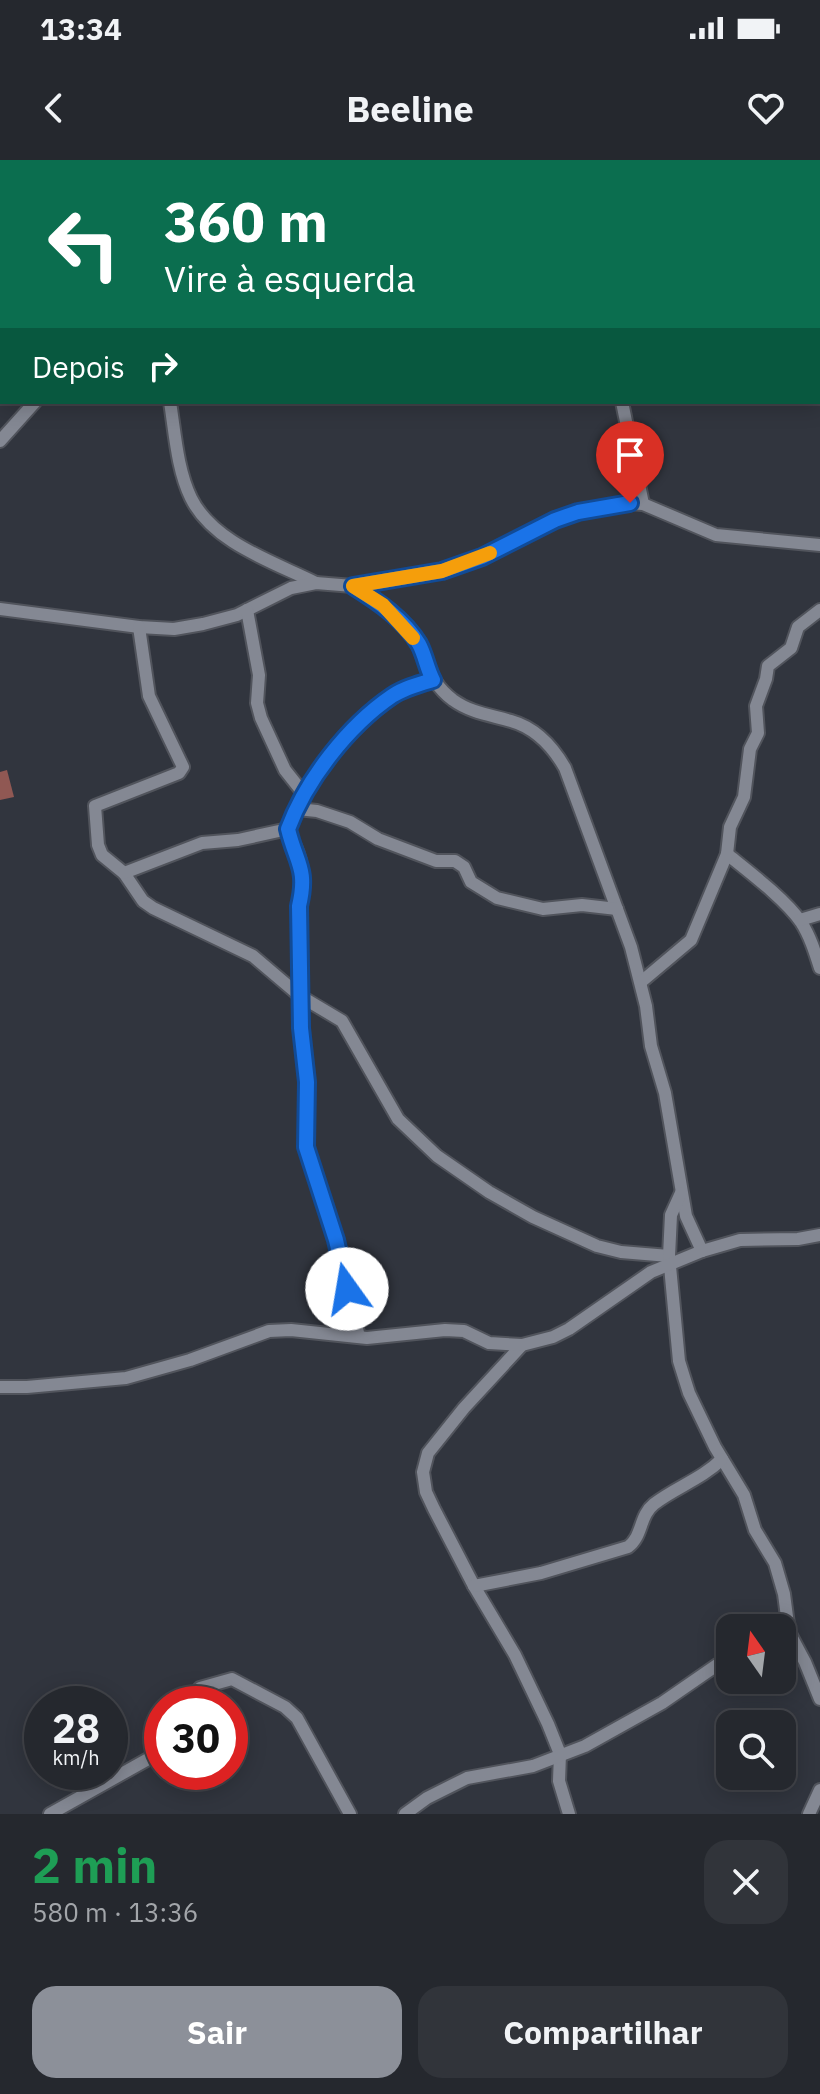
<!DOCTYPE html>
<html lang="pt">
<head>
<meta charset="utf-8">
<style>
	:root { --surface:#25282e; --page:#31343a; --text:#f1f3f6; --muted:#a3a6aa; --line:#42444a; --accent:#8c9099 }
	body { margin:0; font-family:"IBM Plex Sans",sans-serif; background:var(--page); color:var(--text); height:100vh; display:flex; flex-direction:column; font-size:30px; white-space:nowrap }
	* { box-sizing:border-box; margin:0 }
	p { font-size:26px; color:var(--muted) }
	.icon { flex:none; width:44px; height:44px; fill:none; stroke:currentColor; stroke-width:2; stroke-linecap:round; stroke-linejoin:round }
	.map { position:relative; height:1654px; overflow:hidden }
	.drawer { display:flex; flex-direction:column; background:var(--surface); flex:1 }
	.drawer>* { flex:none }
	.guide { position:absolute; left:0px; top:0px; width:820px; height:244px; box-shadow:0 4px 20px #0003,0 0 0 2px var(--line); background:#0b6e4f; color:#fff; overflow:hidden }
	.needle { width:52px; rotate:346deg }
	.buttons { position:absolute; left:716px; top:1454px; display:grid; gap:16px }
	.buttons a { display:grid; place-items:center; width:80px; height:80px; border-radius:16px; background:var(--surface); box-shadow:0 4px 20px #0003,0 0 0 2px var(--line); font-size:40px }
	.speed { position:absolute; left:24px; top:1526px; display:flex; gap:16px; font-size:40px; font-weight:700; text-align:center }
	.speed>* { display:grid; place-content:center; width:104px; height:104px; border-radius:50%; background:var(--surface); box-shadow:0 4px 20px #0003,0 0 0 2px var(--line); line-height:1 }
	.speed small { font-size:20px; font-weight:400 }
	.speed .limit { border:12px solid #d22; background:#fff; color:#111 }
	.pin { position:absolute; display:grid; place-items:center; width:68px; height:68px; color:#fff; margin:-82px -34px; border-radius:50% 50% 50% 0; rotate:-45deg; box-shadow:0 0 8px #0007 }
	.pin .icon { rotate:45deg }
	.me { position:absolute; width:88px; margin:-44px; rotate:347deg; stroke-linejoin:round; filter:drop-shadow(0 0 6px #0008) }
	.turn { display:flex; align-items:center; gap:28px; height:168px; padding:0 32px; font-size:36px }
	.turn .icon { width:104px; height:104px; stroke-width:2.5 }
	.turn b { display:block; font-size:56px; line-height:68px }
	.then { display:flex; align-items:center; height:76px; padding:0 32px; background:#0003; gap:16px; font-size:30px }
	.round { display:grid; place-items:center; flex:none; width:84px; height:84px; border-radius:24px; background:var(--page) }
	.head { display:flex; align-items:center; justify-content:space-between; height:136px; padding:0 32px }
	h1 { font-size:48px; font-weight:700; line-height:60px; color:#1e9e55 }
	.button { display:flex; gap:16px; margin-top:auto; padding:16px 32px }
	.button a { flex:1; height:92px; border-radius:24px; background:var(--accent); color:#fff; font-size:32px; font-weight:700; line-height:92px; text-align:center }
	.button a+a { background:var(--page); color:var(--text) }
	.status { display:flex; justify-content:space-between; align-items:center; height:56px; padding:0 40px; background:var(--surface); direction:ltr }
	.status svg { height:22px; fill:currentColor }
	header { display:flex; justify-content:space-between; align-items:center; height:104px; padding:0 32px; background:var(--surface); font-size:36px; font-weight:700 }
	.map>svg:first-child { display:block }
</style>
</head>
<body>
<div class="status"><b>13:34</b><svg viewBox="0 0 49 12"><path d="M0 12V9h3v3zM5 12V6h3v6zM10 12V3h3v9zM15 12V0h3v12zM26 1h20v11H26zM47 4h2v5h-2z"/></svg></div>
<header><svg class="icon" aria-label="back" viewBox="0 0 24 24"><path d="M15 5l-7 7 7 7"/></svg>Beeline<svg class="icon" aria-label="heart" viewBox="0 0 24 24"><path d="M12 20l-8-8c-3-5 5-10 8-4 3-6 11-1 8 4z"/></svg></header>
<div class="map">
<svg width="820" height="1654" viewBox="0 0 820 1654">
	<rect width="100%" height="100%" fill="#31353e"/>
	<!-- building -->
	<path fill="#905853" d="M7,610L14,637L0,640V612Z"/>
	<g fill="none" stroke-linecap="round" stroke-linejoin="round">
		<defs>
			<g id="minor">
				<path d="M29,0L31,2"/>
				<path d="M597,0L598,2"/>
				<path d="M126,2L127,0"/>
				<path d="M818,119L820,117"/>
				<path d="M170,242C175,273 177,309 191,338C213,383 274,402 316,423"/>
				<path d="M622,242L643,344"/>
				<path d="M0,281L35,242"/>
				<path d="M353,426C377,442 402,459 418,483C432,506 427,520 453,540C471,553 491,555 511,561C536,568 553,587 565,608L631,787L646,846L651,886L665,933L686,1056L702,1091"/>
				<path d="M0,449L139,467L174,469L203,464L237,455L291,428L316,423L353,426L442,411L482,397L555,360L578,352L630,343L643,344L716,375L820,385"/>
				<path d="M247,450L259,515L257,543L261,558L285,610L304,634"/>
				<path d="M139,467L149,536L183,607L179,613L95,646L98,685L102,695L124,713L143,741L153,748L253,796L300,836L342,861L398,959L437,996L489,1032L533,1057L597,1086L621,1092L669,1096"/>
				<path d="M297,649L317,651L350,662L378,679L436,701H455L464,707L471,722L497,738L543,749L582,745L617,749"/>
				<path d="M727,694C748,711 785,739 801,762C810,776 815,792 820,808"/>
				<path d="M124,713L202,683L238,680L288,669"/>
				<path d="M800,760L820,754"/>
				<path d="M641,822L691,780L727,694L730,667L744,637L750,589L758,573L756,546L766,519L768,506L791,488L798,467L820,450"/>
				<path d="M681,1033L671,1055L669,1096L679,1201L689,1233L715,1287L744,1335L755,1370L775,1403L784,1434L789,1472L805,1502L820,1539"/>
				<path d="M359,1177L336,1080L306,987L307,922L301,868L299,746C303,728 304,711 298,694C295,685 290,678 288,669C307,619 347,567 392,536C404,528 419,524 433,520"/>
				<path d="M522,1185L464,1248L428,1293L423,1312L426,1332L434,1349L474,1426L515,1495L548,1564L560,1594L559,1621L569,1654"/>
				<path d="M0,1227H27L126,1218L190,1200L269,1171L291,1170L367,1178L445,1170L464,1171L489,1183L522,1185L553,1177L569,1169L651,1112L702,1091L740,1080L798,1079L820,1075"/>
				<path d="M474,1426L541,1413L628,1387C643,1376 639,1356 654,1344C676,1327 702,1319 722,1299"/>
				<path d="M185,1544L200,1528L232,1519L285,1547L297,1558L350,1654"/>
				<path d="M50,1654L150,1598L162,1580"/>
				<path d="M405,1654L427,1638L467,1618L533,1606L585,1586L662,1543L717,1505L730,1500"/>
				<path d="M809,1654L820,1630"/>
			</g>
		</defs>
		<!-- minor casing -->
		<use href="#minor" stroke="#51545c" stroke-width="16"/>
		<!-- minor -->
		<use href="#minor" stroke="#848893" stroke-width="12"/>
	</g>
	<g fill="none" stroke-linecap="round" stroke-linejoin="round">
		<defs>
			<path id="route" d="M347,1129L336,1080L306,987L307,922L301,868L299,746C308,708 296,703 288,669C306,620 348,566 392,536C404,528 419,524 433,520C427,509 425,495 419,484C404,459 377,441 353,426L442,411L482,397L555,360L578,352L630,343"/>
		</defs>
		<!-- route casing -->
		<use href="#route" stroke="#114b97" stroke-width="20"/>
		<!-- route -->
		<use href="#route" stroke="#1a73e8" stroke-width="14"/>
		<!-- slow -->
		<path stroke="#f59e0b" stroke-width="14" d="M413,478L383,445L353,426L442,411L490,393"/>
	</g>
</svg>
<div class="buttons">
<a><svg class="needle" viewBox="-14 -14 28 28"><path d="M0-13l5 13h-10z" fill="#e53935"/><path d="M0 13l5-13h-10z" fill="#a3a6aa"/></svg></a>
<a><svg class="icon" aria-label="search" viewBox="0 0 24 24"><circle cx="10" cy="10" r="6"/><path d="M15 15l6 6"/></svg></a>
</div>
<div class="speed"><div>28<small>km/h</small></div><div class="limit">30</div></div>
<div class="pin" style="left:630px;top:343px;background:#d93025"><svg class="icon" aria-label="arrive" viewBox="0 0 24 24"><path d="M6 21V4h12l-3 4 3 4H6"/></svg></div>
<svg class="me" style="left:347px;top:1129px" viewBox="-20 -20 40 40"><circle r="19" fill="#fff"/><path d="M0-13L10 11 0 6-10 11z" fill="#1a73e8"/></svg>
<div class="guide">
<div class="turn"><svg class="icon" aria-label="left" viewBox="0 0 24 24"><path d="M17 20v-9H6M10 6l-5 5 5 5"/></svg><div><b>360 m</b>Vire à esquerda</div></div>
<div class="then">Depois<svg class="icon" aria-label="right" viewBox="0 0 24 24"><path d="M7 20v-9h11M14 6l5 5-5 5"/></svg></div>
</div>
</div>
<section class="drawer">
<div class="head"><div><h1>2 min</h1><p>580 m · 13:36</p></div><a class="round"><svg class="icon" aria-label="close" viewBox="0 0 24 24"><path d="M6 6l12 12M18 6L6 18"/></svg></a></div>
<div class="button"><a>Sair</a><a>Compartilhar</a></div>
</section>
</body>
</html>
